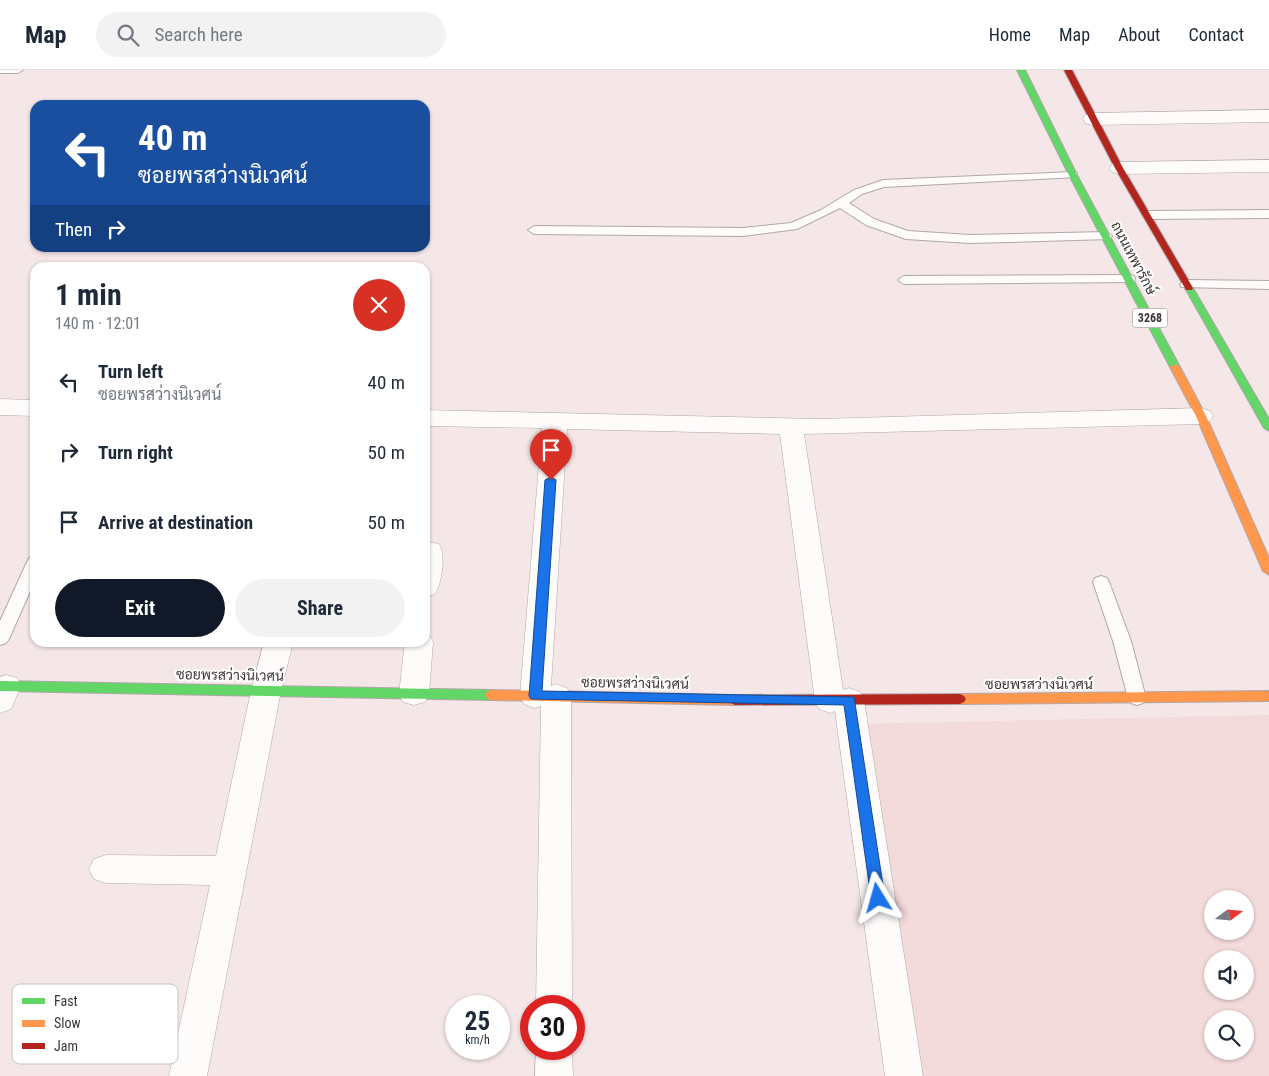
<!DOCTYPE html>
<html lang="en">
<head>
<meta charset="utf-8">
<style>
	:root { --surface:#fff; --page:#f2f2f3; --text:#1f2937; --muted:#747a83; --line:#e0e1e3; --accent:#111827 }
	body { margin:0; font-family:"Roboto Condensed",Sarabun,sans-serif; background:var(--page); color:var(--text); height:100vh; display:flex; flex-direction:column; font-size:19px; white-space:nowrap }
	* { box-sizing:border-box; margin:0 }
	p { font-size:16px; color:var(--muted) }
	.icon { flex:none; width:28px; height:28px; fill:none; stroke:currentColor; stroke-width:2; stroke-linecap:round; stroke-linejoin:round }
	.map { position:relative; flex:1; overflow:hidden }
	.drawer { position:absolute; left:30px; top:192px; width:400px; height:385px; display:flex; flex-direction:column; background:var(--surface); border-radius:15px; box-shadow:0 1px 4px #0004 }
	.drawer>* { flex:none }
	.banner { position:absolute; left:30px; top:30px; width:400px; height:152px; border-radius:15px; box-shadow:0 1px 4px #0004; background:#1a4fa0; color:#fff; overflow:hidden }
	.needle { width:32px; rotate:74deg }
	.controls { position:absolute; left:1204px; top:820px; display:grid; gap:10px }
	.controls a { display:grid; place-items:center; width:50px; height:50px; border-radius:50%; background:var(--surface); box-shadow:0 1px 4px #0004; font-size:25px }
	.speed { position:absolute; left:445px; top:925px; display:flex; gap:10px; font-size:25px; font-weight:700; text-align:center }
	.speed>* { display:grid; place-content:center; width:65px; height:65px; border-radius:50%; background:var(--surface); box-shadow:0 1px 4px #0004; line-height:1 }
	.speed small { font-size:12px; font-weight:400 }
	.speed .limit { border:8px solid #d22; background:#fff; color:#111 }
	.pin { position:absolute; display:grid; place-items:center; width:42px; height:42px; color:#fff; margin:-51px -21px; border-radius:50% 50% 50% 0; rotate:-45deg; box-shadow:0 0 5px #0007 }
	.pin .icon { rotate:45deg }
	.me { position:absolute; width:55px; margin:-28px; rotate:352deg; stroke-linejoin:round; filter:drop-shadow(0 0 4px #0008) }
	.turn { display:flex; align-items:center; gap:18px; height:105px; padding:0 25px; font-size:22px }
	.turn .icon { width:65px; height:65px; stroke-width:2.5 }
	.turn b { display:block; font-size:35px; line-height:42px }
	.then { display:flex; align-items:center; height:48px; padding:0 25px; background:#0003; gap:10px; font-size:19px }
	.round { display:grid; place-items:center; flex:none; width:52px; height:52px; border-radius:26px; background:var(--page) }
	.head { display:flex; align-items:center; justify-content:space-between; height:85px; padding:0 25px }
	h1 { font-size:30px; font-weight:700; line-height:38px }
	.primary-button { display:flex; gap:10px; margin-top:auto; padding:10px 25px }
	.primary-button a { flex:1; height:58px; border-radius:30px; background:var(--accent); color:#fff; font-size:20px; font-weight:700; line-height:58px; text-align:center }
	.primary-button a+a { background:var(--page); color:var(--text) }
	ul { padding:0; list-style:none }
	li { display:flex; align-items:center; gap:15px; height:70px; padding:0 25px }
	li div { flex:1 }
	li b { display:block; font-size:19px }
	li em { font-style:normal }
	header { display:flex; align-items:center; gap:30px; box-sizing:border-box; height:70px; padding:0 25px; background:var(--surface); border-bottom:1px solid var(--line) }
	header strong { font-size:24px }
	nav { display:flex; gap:28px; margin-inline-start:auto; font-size:18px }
	.search { width:350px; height:45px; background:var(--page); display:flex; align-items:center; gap:12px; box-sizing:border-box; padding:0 18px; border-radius:28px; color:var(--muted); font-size:19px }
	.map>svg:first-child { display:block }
</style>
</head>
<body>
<header>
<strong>Map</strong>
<div class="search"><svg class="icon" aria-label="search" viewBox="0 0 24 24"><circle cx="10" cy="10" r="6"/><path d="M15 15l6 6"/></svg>Search here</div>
<nav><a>Home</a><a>Map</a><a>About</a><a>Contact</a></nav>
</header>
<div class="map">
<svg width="1269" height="1006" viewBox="0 0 1269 1006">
	<rect width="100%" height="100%" fill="#f5e6e7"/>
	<!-- built -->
	<path fill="#f3dadb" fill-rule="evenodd" d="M1269,645V1006H922L861,654ZM1212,829H1245V861H1212ZM1212,889H1245V921H1212ZM1212,949H1245V981H1212Z"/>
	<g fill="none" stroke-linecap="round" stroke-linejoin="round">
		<defs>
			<g id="lane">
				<path d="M0,0H23L18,3H0Z"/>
				<path d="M1073,102L1077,103V107L884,117L862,124L849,133L874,149L908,161L970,165L1106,162L1112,166L1110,169L970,173L906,169L866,155L840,138L797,159L743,166L534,164L528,160L534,156L743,158L791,153L821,140L854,120L883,110Z"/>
				<path d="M1269,140V148L1148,149L1142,145L1148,141Z"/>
				<path d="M1129,205L1134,206L1135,209L1134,212L904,214L898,210L904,206Z"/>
				<path d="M1186,210L1269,211V219L1181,217L1180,214Z"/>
				<path d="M35,486V510L9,569L6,573L0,575V551L27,492L29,488Z"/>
				<path d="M1101,506L1107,508L1109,512L1131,571L1146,628L1143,633L1137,635L1131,633L1128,628L1113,571L1093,512L1095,508Z"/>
			</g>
			<g id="street">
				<path d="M1269,40V52L1092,55L1085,53L1083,49L1085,45L1092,43Z"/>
				<path d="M1269,90V102L1119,104L1112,102L1109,98L1112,94L1119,92Z"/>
				<path d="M0,329L35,330V346L0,345Z"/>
				<path d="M1201,338L1210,341L1213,346L1210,351L1201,354L804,364L843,620L849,618L860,622L864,630L923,1006H885L835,641L830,643L819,639L815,631L780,364L567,359L551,616L556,614L567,618L571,626L572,936H536L541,636L535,638L524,634L520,626L542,358L425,356V340L819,349Z"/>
				<path d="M429,472L439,474C446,486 442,512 435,524L425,527V473Z"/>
				<path d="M425,563L429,564L433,572L429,624L425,632L414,635L403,632L399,624L405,572H425Z"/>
				<path d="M264,572H293L281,621L207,1006H169L210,815L106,813L94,809L89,799L94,789L106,785L216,786L251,621Z"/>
				<path d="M6,605L17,608L21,616L11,639L0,643V607Z"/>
				<path d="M536,979H572L573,1006H535Z"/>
			</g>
			<g id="fast">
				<path d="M1017,0H1025L1077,105L1180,297L1178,299H1172L1170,297L1069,105Z"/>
				<path d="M1189,215L1193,218L1269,349V361L1264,358L1185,218Z"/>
				<path d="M0,611L491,620L495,622L497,625L495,628L491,630L0,621Z"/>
			</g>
			<g id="slow">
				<path d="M1175,294L1180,297L1206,346L1269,488V505L1263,501L1196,346L1170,297Z"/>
				<path d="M491,620L735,625L739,627L741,630L739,633L735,635L491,630L487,628L485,625L487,622Z"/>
				<path d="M1269,621V631L960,634L956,632L954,629L956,626L960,624Z"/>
			</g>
			<g id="jam">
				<path d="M1064,0H1072L1123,98L1193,218L1192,220H1186L1185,218L1115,98Z"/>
				<path d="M960,624L964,626L966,629L964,632L960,634L735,635L731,633L729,630L731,627L735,625Z"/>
			</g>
		</defs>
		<!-- lane casing -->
		<use href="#lane" stroke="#b2a7a8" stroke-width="2"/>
		<!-- street casing -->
		<use href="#street" stroke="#b2a7a8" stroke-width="1"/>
		<!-- fast casing -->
		<use href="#fast" stroke="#b2a7a8" stroke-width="2"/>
		<!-- slow casing -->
		<use href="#slow" stroke="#b2a7a8" stroke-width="2"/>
		<!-- jam casing -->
		<use href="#jam" stroke="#b2a7a8" stroke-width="2"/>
		<!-- lane -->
		<use href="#lane" fill="#fefbfb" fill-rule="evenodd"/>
		<!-- street -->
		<use href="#street" fill="#fefbfb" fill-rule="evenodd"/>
		<!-- fast -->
		<use href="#fast" fill="#63d668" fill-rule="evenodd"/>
		<!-- slow -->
		<use href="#slow" fill="#ff974d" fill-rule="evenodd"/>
		<!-- jam -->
		<use href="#jam" fill="#b3261e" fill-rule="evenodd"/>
	</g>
	<!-- route -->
	<path fill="#1a73e8" stroke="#114b97" d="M551,407L556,410L542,621L854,627L885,828L883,832L878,834L873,832L871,828L844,635L531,629L529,626L545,410Z"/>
	<g text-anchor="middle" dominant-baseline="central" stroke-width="4" stroke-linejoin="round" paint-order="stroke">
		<!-- shield labels -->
		<rect fill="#fff" stroke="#797272" stroke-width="1" x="1132.5" y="238.5" width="35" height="19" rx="4"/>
		<g font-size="12" font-weight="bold" fill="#403636">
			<text x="1150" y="248">3268</text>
		</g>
		<!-- street labels -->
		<g font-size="14" fill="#403636" stroke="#fff">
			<text transform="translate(1134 188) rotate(62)">ถนนเทพารักษ์</text>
			<text transform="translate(230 605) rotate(1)">ซอยพรสว่างนิเวศน์</text>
			<text transform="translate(635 613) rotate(1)">ซอยพรสว่างนิเวศน์</text>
			<text x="1039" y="614">ซอยพรสว่างนิเวศน์</text>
		</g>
	</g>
	<!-- legend -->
	<rect x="12" y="914" width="166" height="80" rx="8" fill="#fff" stroke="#c6c3c3" stroke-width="1"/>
	<rect x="22" y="928" width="23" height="6" fill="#63d668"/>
	<rect x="22" y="950" width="23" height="7" fill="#ff974d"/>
	<rect x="22" y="973" width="23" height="6" fill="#b3261e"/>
	<g font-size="14" fill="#403636">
		<text x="54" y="936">Fast</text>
		<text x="54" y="958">Slow</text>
		<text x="54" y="981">Jam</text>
	</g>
</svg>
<div class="controls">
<a><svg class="needle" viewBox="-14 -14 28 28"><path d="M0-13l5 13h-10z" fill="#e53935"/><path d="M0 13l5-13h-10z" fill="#747a83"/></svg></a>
<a><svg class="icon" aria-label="sound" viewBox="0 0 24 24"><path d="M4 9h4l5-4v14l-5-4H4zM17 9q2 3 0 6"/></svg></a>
<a><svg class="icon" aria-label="search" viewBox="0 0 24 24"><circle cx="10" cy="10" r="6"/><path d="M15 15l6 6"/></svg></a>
</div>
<div class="speed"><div>25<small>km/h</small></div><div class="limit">30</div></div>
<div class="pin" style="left:551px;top:410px;background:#d93025"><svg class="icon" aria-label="arrive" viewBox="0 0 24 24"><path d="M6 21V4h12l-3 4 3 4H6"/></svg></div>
<svg class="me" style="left:878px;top:828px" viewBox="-20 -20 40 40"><path d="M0-17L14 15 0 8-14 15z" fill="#1a73e8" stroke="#fff" stroke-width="4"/></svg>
<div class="banner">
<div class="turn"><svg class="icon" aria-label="left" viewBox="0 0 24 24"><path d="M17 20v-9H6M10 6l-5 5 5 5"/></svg><div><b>40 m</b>ซอยพรสว่างนิเวศน์</div></div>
<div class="then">Then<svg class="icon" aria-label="right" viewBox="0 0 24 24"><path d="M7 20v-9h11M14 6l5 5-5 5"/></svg></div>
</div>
<section class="drawer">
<div class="head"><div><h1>1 min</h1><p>140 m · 12:01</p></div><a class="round" style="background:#d93025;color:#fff"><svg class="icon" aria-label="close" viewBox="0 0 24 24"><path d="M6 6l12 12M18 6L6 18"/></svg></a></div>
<ul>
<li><svg class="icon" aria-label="left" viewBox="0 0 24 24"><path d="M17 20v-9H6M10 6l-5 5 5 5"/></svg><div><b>Turn left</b><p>ซอยพรสว่างนิเวศน์</p></div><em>40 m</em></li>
<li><svg class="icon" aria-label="right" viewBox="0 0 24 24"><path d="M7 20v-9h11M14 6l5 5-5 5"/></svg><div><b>Turn right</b></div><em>50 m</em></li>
<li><svg class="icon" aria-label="arrive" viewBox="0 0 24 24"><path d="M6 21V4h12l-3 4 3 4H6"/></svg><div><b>Arrive at destination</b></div><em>50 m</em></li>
</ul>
<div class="primary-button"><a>Exit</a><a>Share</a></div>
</section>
</div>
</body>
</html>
